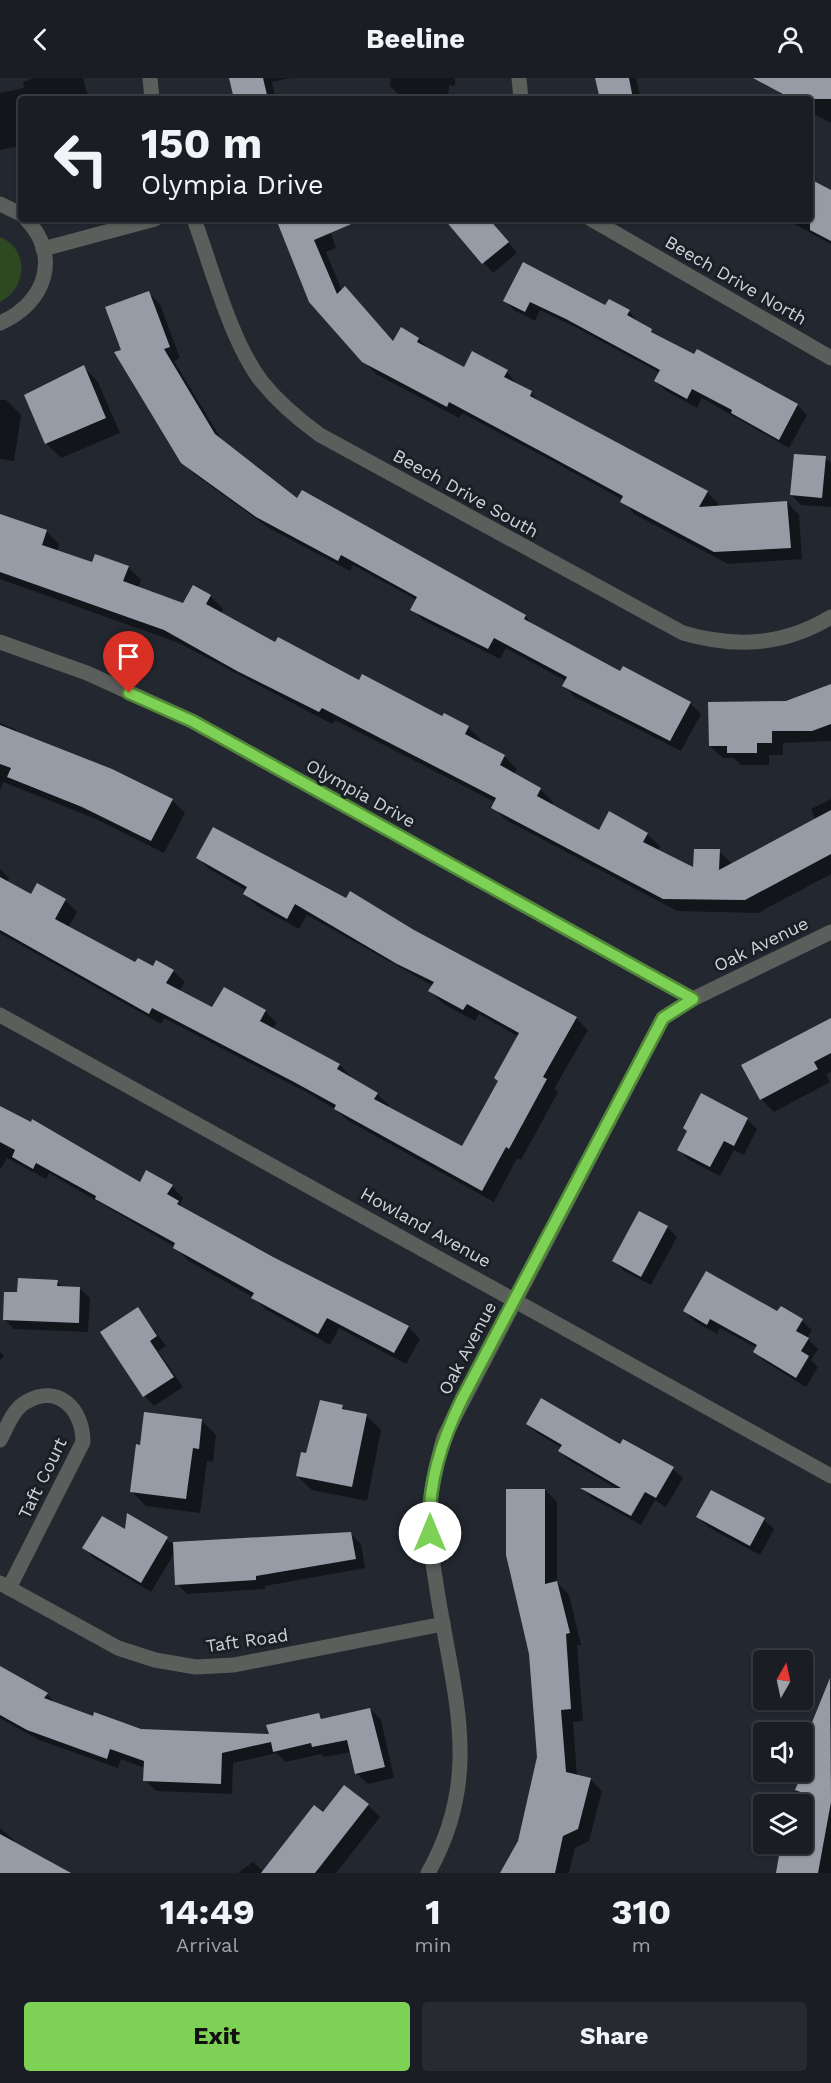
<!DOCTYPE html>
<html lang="en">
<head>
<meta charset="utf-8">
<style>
	:root { --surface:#1a1e24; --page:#272b31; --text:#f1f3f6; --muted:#9fa2a6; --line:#383c41; --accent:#7dd154 }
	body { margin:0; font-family:"Work Sans",sans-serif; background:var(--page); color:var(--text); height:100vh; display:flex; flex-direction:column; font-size:22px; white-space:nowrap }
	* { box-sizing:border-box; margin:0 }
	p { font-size:20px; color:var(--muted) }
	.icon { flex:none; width:33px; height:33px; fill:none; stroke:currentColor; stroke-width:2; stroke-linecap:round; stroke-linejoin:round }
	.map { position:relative; height:1795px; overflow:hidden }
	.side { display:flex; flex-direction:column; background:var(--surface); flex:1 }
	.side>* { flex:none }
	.hud { position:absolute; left:18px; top:18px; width:795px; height:126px; border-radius:6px; box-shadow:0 2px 4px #0004,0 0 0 2px var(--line); background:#1a1e24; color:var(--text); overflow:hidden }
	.needle { width:39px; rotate:9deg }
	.fabs { position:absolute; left:753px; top:1572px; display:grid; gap:12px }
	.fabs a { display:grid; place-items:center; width:60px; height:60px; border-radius:6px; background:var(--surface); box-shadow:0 2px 4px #0004,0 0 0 2px var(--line); font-size:30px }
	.pin { position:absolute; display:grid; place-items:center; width:51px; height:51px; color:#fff; margin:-62px -26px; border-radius:50% 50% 50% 0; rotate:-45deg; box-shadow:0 0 6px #0007 }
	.pin .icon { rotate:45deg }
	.me { position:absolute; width:66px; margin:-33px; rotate:0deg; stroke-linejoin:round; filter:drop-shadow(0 0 4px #0008) }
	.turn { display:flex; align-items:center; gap:21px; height:126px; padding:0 24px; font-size:27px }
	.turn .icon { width:78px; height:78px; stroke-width:2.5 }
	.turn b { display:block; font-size:42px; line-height:51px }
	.eta { display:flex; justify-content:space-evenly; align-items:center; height:102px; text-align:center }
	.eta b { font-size:36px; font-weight:700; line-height:42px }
	.cta { display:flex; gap:12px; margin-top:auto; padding:12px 24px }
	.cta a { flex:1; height:69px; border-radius:6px; background:var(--accent); color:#111; font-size:24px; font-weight:700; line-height:69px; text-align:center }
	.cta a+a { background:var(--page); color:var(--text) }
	header { display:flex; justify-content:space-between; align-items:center; height:78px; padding:0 24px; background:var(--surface); font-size:27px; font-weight:700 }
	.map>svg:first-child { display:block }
</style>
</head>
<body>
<header><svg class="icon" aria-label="back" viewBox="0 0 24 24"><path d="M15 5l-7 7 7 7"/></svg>Beeline<svg class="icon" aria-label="person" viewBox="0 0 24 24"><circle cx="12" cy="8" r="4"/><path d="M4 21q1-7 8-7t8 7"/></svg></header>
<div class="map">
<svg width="831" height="1795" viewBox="0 0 831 1795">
	<rect width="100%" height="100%" fill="#232830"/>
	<!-- green -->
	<path fill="#2e4822" d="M0,159C30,171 27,211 0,224Z"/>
	<!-- shadow -->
	<g fill="#0007">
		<path d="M33,0H83L89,21H21V68L0,72V15L24,10L23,4Z"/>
		<path d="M230,0H290L272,4L276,21H235Z"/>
		<path d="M391,0H455V8L449,7L448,21H403L390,8Z"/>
		<path d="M597,0H636L641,21H601Z"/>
		<path d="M782,0H823L831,11V45L810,34V21H786L776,11Z"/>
		<path d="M810,103L831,114V166L785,141H810Z"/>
		<path d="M279,141H326L336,170L326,174L342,213L394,264L419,261L430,272L464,291L507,294L518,308L531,315L542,326L707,414L719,426L717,429L787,424L799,437L802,481L728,486L634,436L623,422L556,385L462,335L459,340L376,296L364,283Z"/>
		<path d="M454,141H489L517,175L493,195L450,145Z"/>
		<path d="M523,186L606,229L629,233L638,245L660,260L797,327L807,337L789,370L702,320L697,330L666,313L656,303L660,295L577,250L540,232L535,243L514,232L505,222Z"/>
		<path d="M149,215L160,226L180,280L174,283L223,364L297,423L525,538L535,549L621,595L690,625L701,636L681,673L575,619L564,608L566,603L506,570L500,581L423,542L412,531L417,522L353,487L350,493L269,450L194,396L182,384L122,272Z"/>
		<path d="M84,289L98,304L120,355L61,380L47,366L26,318Z"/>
		<path d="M0,322H6L21,337L14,383L0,381Z"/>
		<path d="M825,380L831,385V429L801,427L791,417Z"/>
		<path d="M46,453L59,466L57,474L93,486L128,489L141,502L138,510L184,527L210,518L223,531L221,535L275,566L443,640L468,649L481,662L479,665L504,678L517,691L514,696L540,711L553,724L551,728L599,754L647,756L660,768L658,773L695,792L719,773L733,787L816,742L811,731L831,721V796L758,835L677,833L506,742L493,729L495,724L335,642L332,646L179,565L0,501V462Z"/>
		<path d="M831,607V663L783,665V677H769V687H741L734,680H723L710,668L786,625Z"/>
		<path d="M0,645L15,651L22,658L172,722L185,735L164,775L96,741L3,704L0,713Z"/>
		<path d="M198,779L346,822L414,854L576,940L588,952L554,1011L558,1014L521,1082L517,1080L494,1124L347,1042L335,1031L308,1015L164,940L161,946L0,855V791L9,800L7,804L32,818L38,807L66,823L77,834L68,850L136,886L173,893L185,904L179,914L213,931L265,933L277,945L273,951L340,987L351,999L350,1000L377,1016L389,1027L387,1030L462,1070L499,1003L519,959L479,936L475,943L442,925L430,913L433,908L307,837L299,851L257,828L245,816L247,813L209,791Z"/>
		<path d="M831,941V994L826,996L830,1004L774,1034L761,1021L743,988Z"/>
		<path d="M701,1017L748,1042L757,1051L744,1077L734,1072L720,1098L689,1082L679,1072Z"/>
		<path d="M0,1029L140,1106L172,1108L183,1120L180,1126L189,1135L272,1181L408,1249L420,1261L406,1286L339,1250L330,1267L265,1231L253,1219L187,1182L175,1169L49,1095L46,1101L7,1080L0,1092Z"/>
		<path d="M639,1135L667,1149L677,1159L651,1207L624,1193L614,1183Z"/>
		<path d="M57,1203L63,1210L80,1211L90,1220L88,1254L14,1251L4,1241L18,1216Z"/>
		<path d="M781,1230L802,1243L812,1252L807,1260L818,1271L811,1282L818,1289L806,1309L764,1283L755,1273L757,1270L720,1250L717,1256L694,1243L685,1233L778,1235Z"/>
		<path d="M138,1231L166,1268L158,1273L183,1309L154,1328L145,1318L102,1254Z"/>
		<path d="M0,1274L4,1278L0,1282Z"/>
		<path d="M342,1328L348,1334L366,1337L381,1352L367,1423L312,1412L297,1398L307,1377Z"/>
		<path d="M202,1343L216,1357L213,1384L207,1383L200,1435L146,1428L131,1413L141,1368Z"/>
		<path d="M527,1345L673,1391L683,1400L666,1429L655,1422L641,1447L592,1420L584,1412H619L570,1383L560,1373L562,1370L537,1355Z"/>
		<path d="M545,1412L557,1424V1504L569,1517L581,1567H577L583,1643L573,1644L577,1698L590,1701L602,1713L589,1763L575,1770L569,1795H502L519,1764L538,1680Z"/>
		<path d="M128,1437L173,1466L351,1456L361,1466L365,1490L265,1508V1511L187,1516L177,1506L175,1474L151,1514L94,1480L84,1470L126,1454Z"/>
		<path d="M698,1439L764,1442L774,1451L760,1477L708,1449Z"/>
		<path d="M0,1591L47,1616L57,1627L94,1640L141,1652L271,1657L319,1636L324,1642L370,1631L381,1642L394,1700L368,1706L357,1696L352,1674L324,1679L321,1676L285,1684L277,1675L233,1685L232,1716L156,1713L145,1702V1690L121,1681L118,1690L39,1662L0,1640Z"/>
		<path d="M831,1611V1795H778L782,1766H802V1726H791L810,1680L803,1672Z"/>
		<path d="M368,1727L380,1739L336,1795H238L253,1784L264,1794L323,1736Z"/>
		<path d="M0,1750L14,1762L13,1765L69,1795H11L0,1789Z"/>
	</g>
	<!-- building -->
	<g fill="#969ca6">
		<path d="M229,0H263L268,21H234Z"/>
		<path d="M595,0H629L633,21H600Z"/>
		<path d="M753,0H831V21H792Z"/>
		<path d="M810,101L831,112V163L810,152Z"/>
		<path d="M276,141H363L314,162L337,216L345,208L393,263L401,249L419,260L417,264L464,289L472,273L508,292L504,299L532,313L530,318L708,413L699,429L787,423L791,470L714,474L620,424L623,418L542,374L449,324L447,329L362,284L309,224Z"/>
		<path d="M444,141H489L509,164L482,186Z"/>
		<path d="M523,184L605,227L609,221L630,232L627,237L652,251L651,254L694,276L697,271L798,326L779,362L731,335L732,332L692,311L687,321L654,303L660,292L566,241L530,224L525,234L503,223Z"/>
		<path d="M149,213L170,269L164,271L215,356L297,420L302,412L526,537L524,541L620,593L623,588L691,624L670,663L562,608L567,599L494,560L488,571L410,532L417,519L341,477L338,483L256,439L181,385L114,274L121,272L105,229Z"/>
		<path d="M84,287L106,340L45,366L24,317Z"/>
		<path d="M794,376L826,378L822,420L790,417Z"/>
		<path d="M0,436L47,452L42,467L92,484L95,476L129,488L123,503L183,525L193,507L211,517L206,526L275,564L278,559L359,602L362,596L442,638L444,635L469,648L465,656L505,677L500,687L541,710L537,718L599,752L609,733L648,755L643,764L693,789L694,771H720L719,792L831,732V776L745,822L663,821L491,730L496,720L322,630L319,634L237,593L164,552L0,494Z"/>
		<path d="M831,606V646L812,653H772V665H757V675H727V668H709L708,624L786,623Z"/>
		<path d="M0,647L112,691L173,721L151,763L82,729L7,699L11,690L0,686Z"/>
		<path d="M213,749L346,820L350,813L414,852L577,939L543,999L547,1001L509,1071L506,1069L482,1113L334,1031L336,1027L294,1004L152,930L149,936L0,852V799L31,816L37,805L66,821L55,841L135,884L138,880L153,888L156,882L174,892L166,905L212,929L224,909L266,932L260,943L340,986L337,991L378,1015L374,1021L462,1068L498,1003L494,1000L519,955L467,926L463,932L428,913L434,904L397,886L295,826L287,841L243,816L247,809L196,780Z"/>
		<path d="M831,940V975L814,984L818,991L760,1022L741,987Z"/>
		<path d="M701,1015L748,1040L734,1068L724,1063L710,1089L677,1072L687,1053L683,1050Z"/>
		<path d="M0,1028L31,1044L32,1041L140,1104L146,1092L173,1107L167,1116L179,1123L177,1126L273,1179L409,1248L394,1275L327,1240L318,1256L251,1220L254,1215L173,1170L175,1165L95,1121L96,1118L36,1085L33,1091L12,1079L15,1072L0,1064Z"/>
		<path d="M639,1133L668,1148L641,1199L612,1183Z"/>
		<path d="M706,1193L777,1233L781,1228L803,1241L796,1253L809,1260L801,1273L809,1278L796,1300L753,1274L757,1267L710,1241L707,1247L683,1233Z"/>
		<path d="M18,1200L58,1202L57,1208L80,1209L79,1245L3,1242L4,1214H17Z"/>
		<path d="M138,1229L157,1258L150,1263L174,1299L143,1319L100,1254Z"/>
		<path d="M541,1320L620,1366L623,1361L674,1389L656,1420L645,1414L631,1438L580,1410H621L558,1373L562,1367L526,1346Z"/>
		<path d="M320,1322L343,1327L342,1331L367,1336L352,1409L296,1398L301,1374L306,1375Z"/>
		<path d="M144,1334L202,1341L199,1371L193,1370L186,1421L130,1414L136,1366L140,1367Z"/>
		<path d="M506,1411H545V1506L557,1503L570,1555L566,1556L571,1631L561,1632L566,1694L591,1700L578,1751L563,1758L555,1795H500L518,1763L537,1679L529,1576L506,1477Z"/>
		<path d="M711,1412L765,1440L750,1468L696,1439Z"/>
		<path d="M127,1435L168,1459L141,1505L82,1470L102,1438L125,1451Z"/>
		<path d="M351,1454L356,1481L256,1498V1502L175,1507L173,1464Z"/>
		<path d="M0,1588L48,1615L44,1620L93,1638L94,1634L141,1651L269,1656L266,1647L319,1635L321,1641L370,1630L385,1689L355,1696L347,1662L312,1669L311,1665L273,1674L271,1664L222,1675L221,1706L143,1703L144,1683L110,1671L107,1681L27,1652L0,1637Z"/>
		<path d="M830,1600L831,1724L818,1795H776L781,1766H802V1726H799L803,1715L795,1712L810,1676L802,1673V1669Z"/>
		<path d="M344,1707L369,1726L315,1795H261L314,1727L323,1734Z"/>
		<path d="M0,1756L71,1795H0Z"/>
	</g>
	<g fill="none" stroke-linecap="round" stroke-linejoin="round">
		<!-- minor -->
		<g stroke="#5b5e5a" stroke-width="15">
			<path d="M150,0L152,21"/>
			<path d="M519,0L521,21"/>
			<path d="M0,126L21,136"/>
			<path d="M194,141C212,190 231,264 262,304C279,325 298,341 320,357L683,555C735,570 783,568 831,539"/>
			<path d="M591,141L831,280"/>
			<path d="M43,171L155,141"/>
			<path d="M0,245C45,226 62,178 26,141"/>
			<path d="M0,564L87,595L192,643L693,921"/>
			<path d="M0,1362C7,1349 13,1331 26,1324C59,1305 83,1332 83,1364L9,1510"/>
			<path d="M0,1505L118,1570L155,1582L196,1589L234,1587L443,1546"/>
			<path d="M428,1795C484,1697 453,1615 437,1512C433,1486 428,1460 429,1435C431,1408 437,1384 444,1359L663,940L693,921L831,854"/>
		</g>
		<!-- tertiary -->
		<path stroke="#5b5e5a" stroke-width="15" d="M0,937L831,1398"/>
	</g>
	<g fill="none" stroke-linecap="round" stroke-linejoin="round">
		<defs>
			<path id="route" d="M129,615L192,643L693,921L663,940L462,1321C441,1364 427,1407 430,1455"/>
		</defs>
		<!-- route casing -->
		<use href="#route" stroke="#518837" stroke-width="15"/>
		<!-- route -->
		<use href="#route" stroke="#7dd154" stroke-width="10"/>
	</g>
	<g text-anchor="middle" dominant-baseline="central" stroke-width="6" stroke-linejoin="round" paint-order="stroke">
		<!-- street labels -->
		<g font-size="18" fill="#ced2d7" stroke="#1a1f26">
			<text transform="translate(736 202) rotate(30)">Beech Drive North</text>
			<text transform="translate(466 415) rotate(29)">Beech Drive South</text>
			<text transform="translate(361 715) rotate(29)">Olympia Drive</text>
			<text transform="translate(761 866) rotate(-26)">Oak Avenue</text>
			<text transform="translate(426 1149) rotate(29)">Howland Avenue</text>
			<text transform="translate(467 1270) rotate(-62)">Oak Avenue</text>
			<text transform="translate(42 1400) rotate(-64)">Taft Court</text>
			<text transform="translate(247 1562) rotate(-8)">Taft Road</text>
		</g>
	</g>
</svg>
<div class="fabs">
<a><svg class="needle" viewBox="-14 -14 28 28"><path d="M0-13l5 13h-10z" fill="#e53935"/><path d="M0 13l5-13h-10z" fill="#9fa2a6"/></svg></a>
<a><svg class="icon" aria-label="sound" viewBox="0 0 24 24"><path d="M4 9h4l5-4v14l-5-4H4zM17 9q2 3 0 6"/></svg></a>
<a><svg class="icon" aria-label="layers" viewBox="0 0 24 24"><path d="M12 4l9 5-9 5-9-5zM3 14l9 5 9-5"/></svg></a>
</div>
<div class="pin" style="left:129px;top:615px;background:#d93025"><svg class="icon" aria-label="arrive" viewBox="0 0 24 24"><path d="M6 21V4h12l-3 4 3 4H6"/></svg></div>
<svg class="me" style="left:430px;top:1455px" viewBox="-20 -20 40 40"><circle r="19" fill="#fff"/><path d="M0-13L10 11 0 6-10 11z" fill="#7dd154"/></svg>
<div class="hud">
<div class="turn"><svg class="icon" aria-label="left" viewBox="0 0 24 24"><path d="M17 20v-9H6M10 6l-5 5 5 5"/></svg><div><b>150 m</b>Olympia Drive</div></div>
</div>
</div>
<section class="side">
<div class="eta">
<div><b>14:49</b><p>Arrival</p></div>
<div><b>1</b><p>min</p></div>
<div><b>310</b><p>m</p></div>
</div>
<div class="cta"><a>Exit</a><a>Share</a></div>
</section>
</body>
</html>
